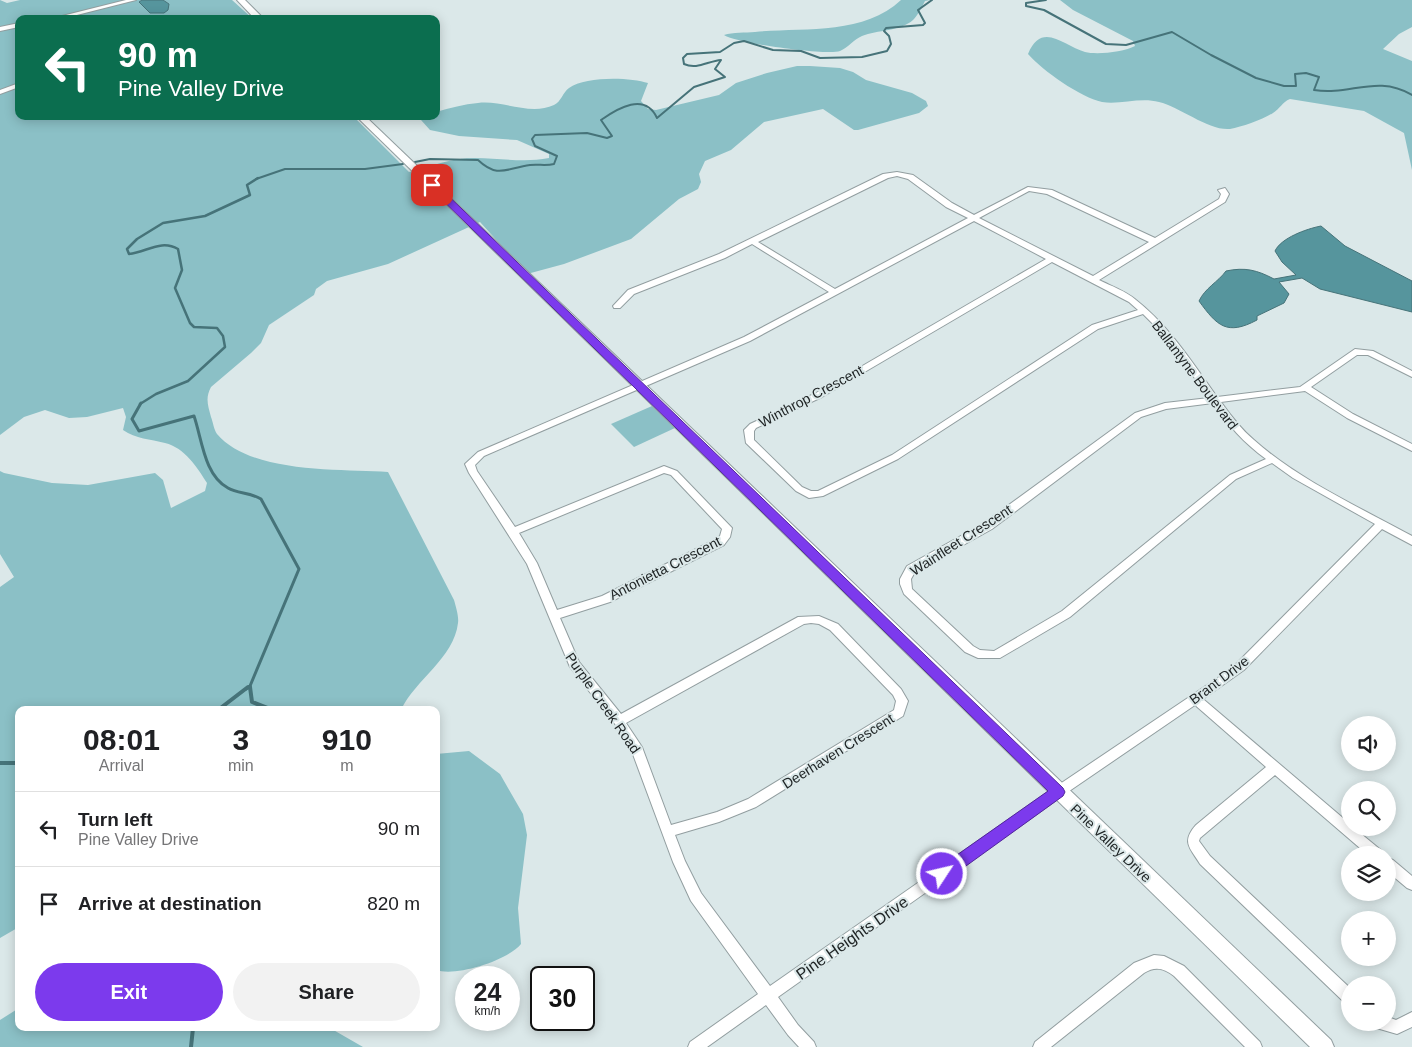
<!DOCTYPE html>
<html lang="en">
<head>
<meta charset="utf-8">
<style>
	:root { --surface:#fff; --page:#f2f2f2; --text:#202124; --muted:#757577; --line:#e0e0e0; --accent:#7c3aed }
	body { margin:0; font-family:Helvetica,sans-serif; background:var(--page); color:var(--text); height:100vh; display:flex; flex-direction:column; font-size:19px; white-space:nowrap }
	* { box-sizing:border-box; margin:0 }
	p { font-size:16px; color:var(--muted) }
	.icon { flex:none; width:28px; height:28px; fill:none; stroke:currentColor; stroke-width:2; stroke-linecap:round; stroke-linejoin:round }
	.map { position:relative; flex:1; overflow:hidden }
	.panel { position:absolute; left:15px; top:706px; width:425px; height:325px; display:flex; flex-direction:column; background:var(--surface); border-radius:10px; box-shadow:0 2px 12px #0003 }
	.panel>* { flex:none }
	.banner { position:absolute; left:15px; top:15px; width:425px; height:105px; border-radius:10px; box-shadow:0 2px 12px #0003; background:#0b6e4f; color:#fff; overflow:hidden }
	.buttons { position:absolute; left:1341px; top:716px; display:grid; gap:10px }
	.buttons a { display:grid; place-items:center; width:55px; height:55px; border-radius:50%; background:var(--surface); box-shadow:0 2px 12px #0003; font-size:25px }
	.speed { position:absolute; left:455px; top:966px; display:flex; gap:10px; font-size:25px; font-weight:700; text-align:center }
	.speed>* { display:grid; place-content:center; width:65px; height:65px; border-radius:50%; background:var(--surface); box-shadow:0 2px 12px #0003; line-height:1 }
	.speed small { font-size:12px; font-weight:400 }
	.speed .limit { border:2px solid #111; border-radius:8px; background:#fff; color:#111 }
	.pin { position:absolute; display:grid; place-items:center; width:42px; height:42px; color:#fff; margin:-21px; border-radius:10px; box-shadow:0 2px 8px #0006 }
	.me { position:absolute; width:55px; margin:-28px; rotate:55deg; stroke-linejoin:round; filter:drop-shadow(0 0 4px #0008) }
	.turn { display:flex; align-items:center; gap:18px; height:105px; padding:0 20px; font-size:22px }
	.turn .icon { width:65px; height:65px; stroke-width:2.5 }
	.turn b { display:block; font-size:35px; line-height:42px }
	.eta { display:flex; justify-content:space-evenly; align-items:center; height:85px; text-align:center }
	.eta b { font-size:30px; font-weight:700; line-height:35px }
	.cta { display:flex; gap:10px; margin-top:auto; padding:10px 20px }
	.cta a { flex:1; height:58px; border-radius:30px; background:var(--accent); color:#fff; font-size:20px; font-weight:700; line-height:58px; text-align:center }
	.cta a+a { background:var(--page); color:var(--text) }
	ul { padding:0; list-style:none }
	li { display:flex; align-items:center; gap:15px; height:75px; padding:0 20px; border-top:1px solid var(--line) }
	li div { flex:1 }
	li b { display:block; font-size:19px }
	li em { font-style:normal }
	.map>svg:first-child { display:block }
</style>
</head>
<body>
<div class="map">
<svg width="1412" height="1047" viewBox="0 0 1412 1047">
	<rect width="100%" height="100%" fill="#dbe8e9"/>
	<!-- green -->
	<g fill="#8bc0c6">
		<path d="M0,0L7,3L20,0H142L139,2L169,4L163,0H232L253,19H19V116H353L409,172C431,166 452,158 475,158C500,158 524,163 549,158V154L517,140L459,136L430,130L421,120L425,116H436V112C450,108 464,104 478,103C503,100 530,116 554,105C561,102 563,92 569,88C585,76 630,77 648,83L641,101L648,109L656,110L719,95L736,83L767,73L797,66H810L840,68L853,72L866,80L912,93L926,101L928,106L919,113L858,130H854L823,109L764,122L731,150L705,161L699,174L701,182L698,189L679,199L631,239L564,264L527,274L480,222L388,264L327,281L316,289L314,295L269,325L261,343L251,353L211,387C205,398 208,406 211,417C213,422 214,430 217,434C251,474 340,469 388,472L454,600C456,607 459,617 458,623C454,658 415,680 401,710H19V927L0,938V587L14,577L0,554V471L4,473L52,483L88,485L155,473L163,480L171,508L205,491L207,483C197,467 185,448 165,443C150,439 136,439 123,430L126,417L123,408L87,417L69,418L45,410L24,417L0,435Z"/>
		<path d="M901,0H930L925,1C922,7 918,15 913,20C901,31 877,30 862,36C854,39 848,48 840,51C828,56 735,43 724,35C733,32 745,33 755,32C802,27 863,36 901,0Z"/>
		<path d="M1060,0H1412V27L1399,34L1383,49L1412,61V170L1404,133L1364,111L1290,99C1282,102 1280,109 1273,113C1262,120 1242,127 1230,129C1209,131 1180,107 1159,102C1140,97 1120,105 1102,102C1080,97 1043,71 1028,54C1042,20 1065,47 1085,52C1097,55 1124,52 1135,46L1133,41L1073,10Z"/>
		<path d="M652,406L675,428L634,447L611,424Z"/>
		<path d="M469,751L500,774L523,814L527,835L518,908L521,944C507,961 456,977 436,970V754Z"/>
		<path d="M19,1008V1028H330L363,1047H0V1020Z"/>
	</g>
	<!-- water -->
	<g fill="#56959d" stroke="#467379">
		<path d="M142,0H163L169,4L168,10L164,13H150L139,2Z"/>
		<path d="M1321,226L1345,246L1412,281V312L1320,289L1302,278L1279,282L1289,294L1284,303L1257,316V320C1227,336 1217,326 1199,301C1205,288 1218,282 1226,271C1245,267 1257,270 1274,279L1296,275L1282,262L1275,251C1281,238 1306,229 1321,226Z"/>
	</g>
	<g fill="none" stroke-linecap="round" stroke-linejoin="round">
		<!-- stream-far3 -->
		<g stroke="#467379" stroke-width="2">
			<path d="M1046,0L1026,3V6L1044,10L1106,44L1126,45L1172,32L1211,55L1256,78L1284,86H1296L1295,74L1306,73L1319,77L1314,90C1350,96 1377,74 1412,95"/>
			<path d="M415,162L430,159L478,160C498,179 507,168 530,165C538,164 546,166 554,164L557,156L535,146L532,139L535,135L587,133L607,138L612,136L601,120C618,108 645,92 657,118L694,87L725,77L715,69L721,60C708,61 697,70 684,64L683,58L687,54L720,52L734,43L744,41L773,50L801,51L820,58L862,57L887,51L891,44L889,36L884,31L886,28L923,25L925,23L918,10L932,0"/>
			<path d="M256,179L285,169H365L403,164"/>
		</g>
		<!-- stream-far2 -->
		<path stroke="#467379" stroke-width="2.5" d="M140,404L156,394L188,381L225,347L223,336L217,328L194,327L190,323L175,288L182,270L178,249C161,239 147,252 129,254L127,249L137,239L163,223L205,216L250,195L247,185L258,178"/>
		<!-- stream-far1 -->
		<g stroke="#467379" stroke-width="3">
			<path d="M141,403L132,419L139,431L194,416C202,439 204,475 228,488C238,494 250,492 261,499L299,569L250,686L246,689"/>
			<path d="M250,686V689"/>
		</g>
		<!-- stream -->
		<g stroke="#467379" stroke-width="4">
			<path d="M250,687L252,702L273,710"/>
			<path d="M218,710L248,687"/>
			<path d="M0,763H19"/>
			<path d="M191,1047L193,1028"/>
		</g>
		<defs>
			<g id="street">
				<path d="M126,0H136L61,19H50Z"/>
				<path d="M19,23V27L0,31V27Z"/>
				<path d="M19,83V87L0,94V90Z"/>
				<path d="M897,172L913,175L952,203L974,215L1028,187L1052,190L1155,238L1219,199L1221,194L1218,190L1225,188L1229,194L1225,202L1099,280C1111,286 1126,291 1136,300C1169,326 1192,362 1217,397L1300,387L1355,349L1373,351L1412,371V377L1368,355H1357L1311,387L1353,414L1412,444V451L1347,418L1305,391L1221,402C1231,416 1241,429 1254,440C1297,479 1361,508 1412,536V545L1382,529L1244,670L1203,699L1350,824V828H1354L1382,851L1383,855H1368L1275,775L1200,838L1199,841L1210,856L1350,988V1005L1345,1003L1200,864C1190,848 1181,842 1196,825L1266,767L1195,705L1062,796L778,997L798,1025L814,1042L816,1047H799L788,1035L766,1005L707,1047H688L690,1042L758,994L691,901L673,862L631,749L615,724L570,667L527,564L469,473L465,464L478,452L744,337L829,292L752,244L725,258L634,294L620,308H614L613,306L628,290L719,254L883,174ZM897,176L908,179L946,207L968,218L835,289L758,242L888,178ZM1029,191L1047,194L1149,242L1093,276L979,218ZM974,221L1046,259L816,393L750,424L744,430L746,443L796,491L809,498L823,496L898,459L1098,329L1143,314L1163,334L1209,398L1165,403L1135,413L984,523L907,566L900,579V584L904,594L965,652L978,658H1000L1070,617L1236,479L1272,463L1293,478L1375,524L1236,664L1222,675L1054,788L770,986L701,893L685,861L675,835L719,822L756,807L903,716L908,701L901,689L838,624L819,616L798,617L621,714L579,662L560,618L610,602L724,545L730,537L732,528L677,471L664,466L515,527L477,471L475,465L484,456L750,341ZM1052,262L1129,302L1138,310L1092,325L892,455L818,491H811L802,487L754,440V431L756,428L822,397ZM1213,403C1229,426 1243,442 1266,459L1230,475L1062,611L994,651L980,650L973,646L912,589L911,579L915,572L992,529L1141,417L1166,409ZM664,473L671,475L722,529L720,536L716,539L602,596L557,610L537,563L519,533ZM811,623L819,624L830,630L893,695L896,701L894,710L748,799L717,812L671,825L642,747L626,723L804,624Z"/>
				<path d="M1388,858L1393,860L1412,876V890L1407,888L1388,872Z"/>
				<path d="M1154,955L1164,956L1184,966L1260,1042L1262,1047H1245L1174,976C1164,968 1155,966 1144,973L1051,1047H1033L1035,1042L1134,963Z"/>
				<path d="M1412,1012V1027L1397,1034L1373,1027L1371,1022H1388V1017L1396,1020Z"/>
			</g>
			<g id="secondary">
				<path d="M237,0H245L264,19H255Z"/>
				<path d="M356,116H365L1331,1040L1334,1047H1310Z"/>
			</g>
		</defs>
		<!-- street casing -->
		<use href="#street" stroke="#929ea0" stroke-width="2"/>
		<!-- secondary casing -->
		<use href="#secondary" stroke="#929ea0" stroke-width="2"/>
		<!-- street -->
		<use href="#street" fill="#fff" fill-rule="evenodd"/>
		<!-- secondary -->
		<use href="#secondary" fill="#fff" fill-rule="evenodd"/>
	</g>
	<!-- route -->
	<path fill="#7c3aed" stroke="#51269a" d="M429,183H435L1063,788L1065,792L1063,796L948,879L942,881L937,879L935,874L937,869L1048,791L429,187Z"/>
	<g text-anchor="middle" dominant-baseline="central" stroke-width="4" stroke-linejoin="round" paint-order="stroke">
		<!-- street labels -->
		<g font-size="14" fill="#202526" stroke="#dbe8e9">
			<text transform="translate(1195 375) rotate(53)">Ballantyne Boulevard</text>
			<text transform="translate(811 396) rotate(-28)">Winthrop Crescent</text>
			<text transform="translate(961 540) rotate(-33)">Wainfleet Crescent</text>
			<text transform="translate(665 568) rotate(-27)">Antonietta Crescent</text>
			<text transform="translate(1219 680) rotate(-37)">Brant Drive</text>
			<text transform="translate(603 703) rotate(55)">Purple Creek Road</text>
			<text transform="translate(838 751) rotate(-32)">Deerhaven Crescent</text>
			<text transform="translate(1111 843) rotate(44)">Pine Valley Drive</text>
		</g>
		<!-- near-street labels -->
		<g font-size="16" fill="#202526" stroke="#dbe8e9">
			<text transform="translate(852 938) rotate(-35)">Pine Heights Drive</text>
		</g>
	</g>
</svg>
<div class="buttons">
<a><svg class="icon" aria-label="sound" viewBox="0 0 24 24"><path d="M4 9h4l5-4v14l-5-4H4zM17 9q2 3 0 6"/></svg></a>
<a><svg class="icon" aria-label="search" viewBox="0 0 24 24"><circle cx="10" cy="10" r="6"/><path d="M15 15l6 6"/></svg></a>
<a><svg class="icon" aria-label="layers" viewBox="0 0 24 24"><path d="M12 4l9 5-9 5-9-5zM3 14l9 5 9-5"/></svg></a>
<a>+</a>
<a>−</a>
</div>
<div class="speed"><div>24<small>km/h</small></div><div class="limit">30</div></div>
<div class="pin" style="left:432px;top:185px;background:#d93025"><svg class="icon" aria-label="arrive" viewBox="0 0 24 24"><path d="M6 21V4h12l-3 4 3 4H6"/></svg></div>
<svg class="me" style="left:942px;top:874px" viewBox="-20 -20 40 40"><circle r="17" fill="#7c3aed" stroke="#fff" stroke-width="3"/><path d="M0-11L8 9 0 5-8 9z" fill="#fff"/></svg>
<div class="banner">
<div class="turn"><svg class="icon" aria-label="left" viewBox="0 0 24 24"><path d="M17 20v-9H6M10 6l-5 5 5 5"/></svg><div><b>90 m</b>Pine Valley Drive</div></div>
</div>
<section class="panel">
<div class="eta">
<div><b>08:01</b><p>Arrival</p></div>
<div><b>3</b><p>min</p></div>
<div><b>910</b><p>m</p></div>
</div>
<ul>
<li><svg class="icon" aria-label="left" viewBox="0 0 24 24"><path d="M17 20v-9H6M10 6l-5 5 5 5"/></svg><div><b>Turn left</b><p>Pine Valley Drive</p></div><em>90 m</em></li>
<li><svg class="icon" aria-label="arrive" viewBox="0 0 24 24"><path d="M6 21V4h12l-3 4 3 4H6"/></svg><div><b>Arrive at destination</b></div><em>820 m</em></li>
</ul>
<div class="cta"><a>Exit</a><a>Share</a></div>
</section>
</div>
</body>
</html>
